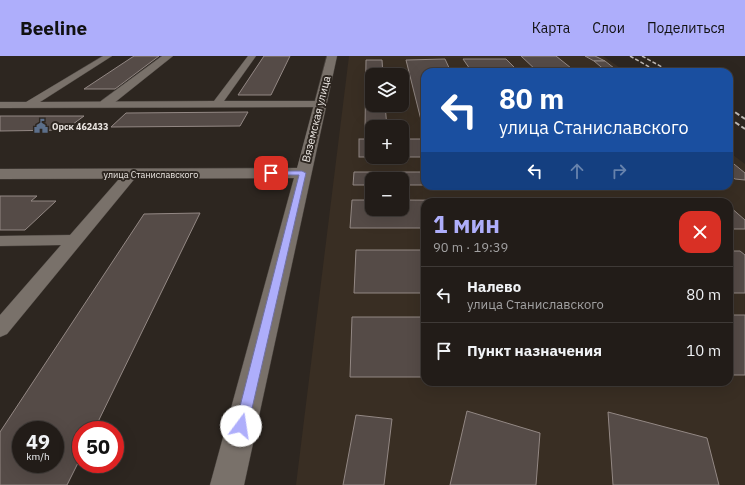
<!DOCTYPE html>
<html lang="ru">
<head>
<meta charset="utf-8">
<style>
	:root { --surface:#221c18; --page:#2e2925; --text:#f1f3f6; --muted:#a2a1a2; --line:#3f3a37; --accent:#aeaefb }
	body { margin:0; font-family:"IBM Plex Sans",sans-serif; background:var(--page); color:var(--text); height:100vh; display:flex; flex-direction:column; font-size:15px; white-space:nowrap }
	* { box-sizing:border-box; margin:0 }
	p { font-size:13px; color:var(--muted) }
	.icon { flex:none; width:22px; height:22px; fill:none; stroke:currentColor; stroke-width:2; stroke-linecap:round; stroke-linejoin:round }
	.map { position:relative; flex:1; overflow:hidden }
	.sheet { position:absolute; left:421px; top:142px; width:312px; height:188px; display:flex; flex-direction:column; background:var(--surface); border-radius:12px; box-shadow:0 4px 16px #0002,0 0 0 1px var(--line) }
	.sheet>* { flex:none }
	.guide { position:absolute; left:421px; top:12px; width:312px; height:122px; border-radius:12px; box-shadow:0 4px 16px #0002,0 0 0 1px var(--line); background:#1a4fa0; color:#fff; overflow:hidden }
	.fabs { position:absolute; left:365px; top:12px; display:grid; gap:8px }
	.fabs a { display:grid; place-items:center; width:44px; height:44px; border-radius:8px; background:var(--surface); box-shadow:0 4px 16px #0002,0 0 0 1px var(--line); font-size:20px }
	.speed { position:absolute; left:12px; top:365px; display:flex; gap:8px; font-size:20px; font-weight:700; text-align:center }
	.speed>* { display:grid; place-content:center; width:52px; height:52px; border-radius:50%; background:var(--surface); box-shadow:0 4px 16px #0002,0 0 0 1px var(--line); line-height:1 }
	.speed small { font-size:10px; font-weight:400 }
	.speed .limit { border:6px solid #d22; background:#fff; color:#111 }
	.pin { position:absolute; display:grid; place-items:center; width:34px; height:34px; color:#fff; margin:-17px; border-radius:8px; box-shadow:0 2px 6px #0006 }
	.me { position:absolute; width:44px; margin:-22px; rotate:14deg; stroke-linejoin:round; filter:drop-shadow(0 0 3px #0008) }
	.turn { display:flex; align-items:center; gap:14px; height:84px; padding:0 12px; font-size:18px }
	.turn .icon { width:52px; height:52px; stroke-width:2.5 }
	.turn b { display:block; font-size:28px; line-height:34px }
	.lanes { display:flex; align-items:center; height:38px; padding:0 12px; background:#0003; justify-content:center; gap:20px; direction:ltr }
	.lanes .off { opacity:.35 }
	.round { display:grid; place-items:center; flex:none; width:42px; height:42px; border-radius:12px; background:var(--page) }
	.headline { display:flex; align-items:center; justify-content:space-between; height:68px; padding:0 12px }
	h1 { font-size:24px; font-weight:800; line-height:30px; color:var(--accent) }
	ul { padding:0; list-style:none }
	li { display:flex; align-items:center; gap:12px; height:56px; padding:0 12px; border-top:1px solid var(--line) }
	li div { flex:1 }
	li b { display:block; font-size:15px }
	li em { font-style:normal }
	header { display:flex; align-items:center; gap:24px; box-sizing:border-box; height:56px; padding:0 20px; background:var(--accent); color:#111 }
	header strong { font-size:19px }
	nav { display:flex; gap:22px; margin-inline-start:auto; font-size:14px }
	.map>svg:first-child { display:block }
</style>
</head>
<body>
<header>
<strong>Beeline</strong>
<nav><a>Карта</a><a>Слои</a><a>Поделиться</a></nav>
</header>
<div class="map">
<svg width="745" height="429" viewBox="0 0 745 429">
	<rect width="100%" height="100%" fill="#2d2620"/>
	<!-- built -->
	<path fill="#392e23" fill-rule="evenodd" d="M349,0H603L626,16H425V130H729V96L745,108V429H296ZM372,19H402V49H372ZM372,71H402V101H372ZM372,123H402V153H372ZM425,146H729V326H425Z"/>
	<!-- building -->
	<g fill="#554b47" stroke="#938884" fill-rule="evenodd">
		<path d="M134,0H159L115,33H84Z"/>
		<path d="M264,0H290L271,39H238Z"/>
		<path d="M521,0H556L576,16H538Z"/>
		<path d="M585,0H595L605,5H594Z"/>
		<path d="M445,3L451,16H425V72H423L406,4Z"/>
		<path d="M463,3H506L519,16H472Z"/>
		<path d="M366,4H382L383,19H372V49H385L387,71L365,72Z"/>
		<path d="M594,5H605L619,16H607Z"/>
		<path d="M248,56L240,70L111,71L126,57Z"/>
		<path d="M0,60H84L65,74L0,75Z"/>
		<rect x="359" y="83" width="13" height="18"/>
		<rect x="402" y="83" width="23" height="18"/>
		<path d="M729,104L745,117V124L735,123L729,119Z"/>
		<path d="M354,116H425V129H402V123H372V129H353Z"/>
		<path d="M0,140H37L31,145H56L25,174H0Z"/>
		<path d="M352,144H372V153H402V144L725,146H425V172H350Z"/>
		<path d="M729,150L745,164V173H729Z"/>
		<path d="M200,157L94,374H81V401L67,429H0V376L144,158ZM21,374H55V408H21Z"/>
		<path d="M356,194H425V237H354Z"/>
		<path d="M729,195H740L745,199V237H729Z"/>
		<rect x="729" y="259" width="16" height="60"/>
		<path d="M352,261H425V321H350Z"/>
		<path d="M467,355L540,377L536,429H450Z"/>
		<path d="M608,356L707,382L719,429H613Z"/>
		<path d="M356,359L392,363L384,429H343Z"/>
	</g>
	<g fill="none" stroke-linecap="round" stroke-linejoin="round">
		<defs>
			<g id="lane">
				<path d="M103,0H112L40,46L214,45L248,0H256L224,45H320L325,48L320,51L0,52V46H26Z"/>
				<path d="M131,114L136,115L138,118L136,121L7,278L0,281V259L61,189L0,190V180L70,179L126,115Z"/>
			</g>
			<path id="street" d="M162,0H173L109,51H101L99,48L101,45Z"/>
			<path id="secondary" d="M327,0H337L244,429H210L294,122L0,123V113L297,112Z"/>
		</defs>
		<!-- lane casing -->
		<use href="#lane" stroke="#49433e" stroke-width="1"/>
		<!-- street casing -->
		<use href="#street" stroke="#49433e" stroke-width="1"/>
		<!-- secondary casing -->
		<use href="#secondary" stroke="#49433e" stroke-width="1"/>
		<!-- lane -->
		<use href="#lane" fill="#79716a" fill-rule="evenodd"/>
		<!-- street -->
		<use href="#street" fill="#79716a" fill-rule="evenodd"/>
		<!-- secondary -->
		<use href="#secondary" fill="#79716a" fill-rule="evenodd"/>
		<!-- rail-far1 -->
		<g stroke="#bfb9b5" stroke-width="1.5" stroke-dasharray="4 2" stroke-linecap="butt">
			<path d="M630,0L658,16"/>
			<path d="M642,0L671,16"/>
		</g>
		<!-- rail -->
		<g stroke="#bfb9b5" stroke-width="2" stroke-dasharray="5 2.5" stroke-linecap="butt">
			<path d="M729,52L745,63"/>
			<path d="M729,62L745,73"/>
		</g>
	</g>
	<!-- route -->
	<path fill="#aeaefb" stroke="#7171a3" d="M271,115H302L306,117L248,370L246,374L241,375L237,374L235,370L299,119H269L268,117Z"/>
	<!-- icons -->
	<defs>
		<symbol id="civic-bare" viewBox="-9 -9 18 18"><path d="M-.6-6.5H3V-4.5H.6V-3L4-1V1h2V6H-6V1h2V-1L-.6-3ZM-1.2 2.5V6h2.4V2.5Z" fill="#5c6f8a" stroke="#2d2620" stroke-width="2.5" paint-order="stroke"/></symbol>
	</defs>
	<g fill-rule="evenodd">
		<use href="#civic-bare" x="31" y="60" width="20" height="20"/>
	</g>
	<g text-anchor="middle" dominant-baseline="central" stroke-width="4" stroke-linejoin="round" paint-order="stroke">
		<!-- far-poi labels -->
		<g font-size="9" font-weight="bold" fill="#ede8e4" stroke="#2d2620" text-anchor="start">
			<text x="52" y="70">Орск 462433</text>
		</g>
		<!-- far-street labels -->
		<g font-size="9" fill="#ede8e4" stroke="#2d2620">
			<text x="151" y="118">улица Станиславского</text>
		</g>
		<!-- street labels -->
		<g font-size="11" fill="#ede8e4" stroke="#2d2620">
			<text transform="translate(316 63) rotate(-76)">Вяземская улица</text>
		</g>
	</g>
</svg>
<div class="fabs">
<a><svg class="icon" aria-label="layers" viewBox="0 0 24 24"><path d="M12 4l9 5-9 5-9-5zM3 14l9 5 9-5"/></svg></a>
<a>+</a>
<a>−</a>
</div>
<div class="speed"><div>49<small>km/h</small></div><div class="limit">50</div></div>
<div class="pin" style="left:271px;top:117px;background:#d93025"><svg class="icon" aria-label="arrive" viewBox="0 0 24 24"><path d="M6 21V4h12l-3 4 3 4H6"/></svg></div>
<svg class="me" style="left:241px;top:370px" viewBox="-20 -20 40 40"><circle r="19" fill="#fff"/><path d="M0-13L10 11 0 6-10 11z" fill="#aeaefb"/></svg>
<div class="guide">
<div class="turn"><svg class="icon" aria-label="left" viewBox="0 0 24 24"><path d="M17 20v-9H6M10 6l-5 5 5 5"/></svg><div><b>80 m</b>улица Станиславского</div></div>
<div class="lanes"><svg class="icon" aria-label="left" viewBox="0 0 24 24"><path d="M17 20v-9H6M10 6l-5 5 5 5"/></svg><svg class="icon off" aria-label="ahead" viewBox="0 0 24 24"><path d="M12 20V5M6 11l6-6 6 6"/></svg><svg class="icon off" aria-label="right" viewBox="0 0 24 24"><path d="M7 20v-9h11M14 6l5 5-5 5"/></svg></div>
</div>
<section class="sheet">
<div class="headline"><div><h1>1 мин</h1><p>90 m · 19:39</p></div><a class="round" style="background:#d93025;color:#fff"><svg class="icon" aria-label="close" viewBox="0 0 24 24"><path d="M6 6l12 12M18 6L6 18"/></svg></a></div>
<ul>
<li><svg class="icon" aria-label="left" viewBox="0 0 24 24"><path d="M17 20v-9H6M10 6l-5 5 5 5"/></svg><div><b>Налево</b><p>улица Станиславского</p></div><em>80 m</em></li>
<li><svg class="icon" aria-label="arrive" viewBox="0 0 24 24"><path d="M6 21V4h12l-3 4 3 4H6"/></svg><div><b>Пункт назначения</b></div><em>10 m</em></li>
</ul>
</section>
</div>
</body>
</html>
